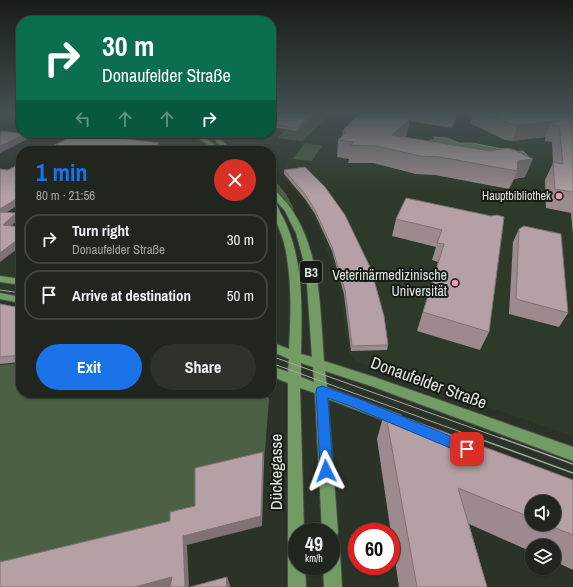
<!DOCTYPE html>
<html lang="en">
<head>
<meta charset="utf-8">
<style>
	:root { --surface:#20261e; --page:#2d322b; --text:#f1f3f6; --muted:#a2a5a4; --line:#3d433c; --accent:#1a73e8 }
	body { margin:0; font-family:"Archivo Narrow",sans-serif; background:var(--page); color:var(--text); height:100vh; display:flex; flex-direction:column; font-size:15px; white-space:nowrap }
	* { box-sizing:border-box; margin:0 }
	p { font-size:13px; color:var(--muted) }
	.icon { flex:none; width:22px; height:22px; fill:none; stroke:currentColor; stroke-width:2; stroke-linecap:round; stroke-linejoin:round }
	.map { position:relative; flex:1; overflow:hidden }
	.side { position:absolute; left:16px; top:146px; width:260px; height:252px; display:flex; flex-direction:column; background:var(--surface); border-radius:16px; box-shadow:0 1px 3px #0004,0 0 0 1px var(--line) }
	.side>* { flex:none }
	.top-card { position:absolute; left:16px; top:16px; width:260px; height:122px; border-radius:16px; box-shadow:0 1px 3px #0004,0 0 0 1px var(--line); background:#0b6e4f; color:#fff; overflow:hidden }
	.controls { position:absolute; left:525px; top:495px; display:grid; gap:8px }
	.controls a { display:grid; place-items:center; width:36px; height:36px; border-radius:50%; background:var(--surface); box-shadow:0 1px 3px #0004,0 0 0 1px var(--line); font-size:20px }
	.speed { position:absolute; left:288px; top:523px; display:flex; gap:8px; font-size:20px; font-weight:700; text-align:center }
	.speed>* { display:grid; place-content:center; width:52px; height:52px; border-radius:50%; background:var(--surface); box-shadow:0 1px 3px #0004,0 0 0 1px var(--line); line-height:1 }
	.speed small { font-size:10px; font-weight:400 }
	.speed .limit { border:6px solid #d22; background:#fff; color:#111 }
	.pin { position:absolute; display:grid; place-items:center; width:34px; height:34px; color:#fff; margin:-17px; border-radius:8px; box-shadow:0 2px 6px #0006 }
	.me { position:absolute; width:44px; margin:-22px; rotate:357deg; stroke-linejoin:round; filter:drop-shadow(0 0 3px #0008) }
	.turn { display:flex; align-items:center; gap:14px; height:84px; padding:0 20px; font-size:18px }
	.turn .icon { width:52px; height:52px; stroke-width:2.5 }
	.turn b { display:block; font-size:28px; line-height:34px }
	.lanes { display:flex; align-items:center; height:38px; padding:0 20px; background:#0003; justify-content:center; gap:20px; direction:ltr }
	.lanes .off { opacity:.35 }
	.round { display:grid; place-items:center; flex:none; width:42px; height:42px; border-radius:21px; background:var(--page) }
	.overview { display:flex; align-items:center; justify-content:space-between; height:68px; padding:0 20px }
	h1 { font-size:24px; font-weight:700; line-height:30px; color:var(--accent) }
	.cta { display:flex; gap:8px; margin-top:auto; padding:8px 20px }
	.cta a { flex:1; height:46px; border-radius:24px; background:var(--accent); color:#fff; font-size:16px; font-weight:700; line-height:46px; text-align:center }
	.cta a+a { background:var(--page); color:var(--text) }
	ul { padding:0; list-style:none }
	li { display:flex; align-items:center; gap:12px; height:50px; margin:0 8px 6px; padding:0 12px; border:2px solid var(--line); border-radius:16px }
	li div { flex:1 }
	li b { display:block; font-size:15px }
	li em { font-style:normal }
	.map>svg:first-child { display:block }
</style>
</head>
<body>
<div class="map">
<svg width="573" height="587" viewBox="0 0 573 587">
	<rect width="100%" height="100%" fill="#2b3328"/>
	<!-- built -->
	<g fill="#2d3a29">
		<path d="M271,113H304L261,151H44L77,133H271Z"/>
		<path d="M332,113H573V436L357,362L349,353L341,299L333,267L322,236L309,209L281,172L302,141Z"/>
		<path d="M21,163V290L14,289L0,304V174Z"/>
	</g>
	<!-- green -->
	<g fill="#4c6045">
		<path d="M304,113H332L302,141L277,138Z"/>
		<path d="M305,143L322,146L312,161L293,159Z"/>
		<path d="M271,176L286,194L294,209H292L271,183Z"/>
		<path d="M21,363V393H265L269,399L264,463L199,516L0,574V365Z"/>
	</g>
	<!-- water -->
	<path fill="#6d8863" stroke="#90a488" d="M434,137L447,138L459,143H472L502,149L508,152L523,151L528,156L525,158L427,143L430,140H435Z"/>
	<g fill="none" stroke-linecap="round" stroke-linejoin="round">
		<defs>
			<g id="major">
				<path d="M190,133H197L225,151H218Z"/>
				<path d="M216,140H220L236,151H229L216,142Z"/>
				<path d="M271,188H274C279,195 287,202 292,210C321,254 320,310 324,361L374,377L573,447V461L371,386L325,371L327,387L401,415L403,419L401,423L396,425L328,399L338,532L336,538L331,540V532H322L315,393L300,388L304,532H297V566H305L306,587H288V383L271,376V366L288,372L289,359L271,351V342L289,349C291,315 292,280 285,247C282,231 271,215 271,200C276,201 278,207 280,212C304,254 302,306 301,354L312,357L306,270L296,233L285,211L271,195ZM301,363L313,367L314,382L301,377Z"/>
				<path d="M0,276L21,279V285L0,282Z"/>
				<path d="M0,293L21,297V303L0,299Z"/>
				<path d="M331,544L337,547L340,553L342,587H324L323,566H331Z"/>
			</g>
		</defs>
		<!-- major casing -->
		<use href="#major" stroke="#485046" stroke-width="2"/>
		<!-- major -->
		<use href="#major" fill="#739c64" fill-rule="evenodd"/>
		<!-- tram-far1 -->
		<g stroke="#a3a9a0" stroke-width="1">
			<path d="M0,290L21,293"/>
			<path d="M271,356L503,439"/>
			<path d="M271,363L480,439"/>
		</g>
		<!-- tram -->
		<g stroke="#a3a9a0" stroke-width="1.5">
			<path d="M477,438L573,473"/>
			<path d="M501,438L573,464"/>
		</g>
	</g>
	<!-- wall -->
	<g fill="#9c8a8e" fill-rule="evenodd">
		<path d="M271,113H317L297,131L272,127Z"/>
		<path d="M360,113H458L452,128L410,121L406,136L405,137L490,151L525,177L514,179L509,189L435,175L416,174L373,163H348L349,159L337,157L338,140L342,136L343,130Z"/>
		<path d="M473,113H573V236L571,213L546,208L545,180L553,163L552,142L545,141V137L512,141L505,140L470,123Z"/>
		<path d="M305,167L388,345L387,350L351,351L344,294L332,251L315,214L305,199L284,174V170Z"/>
		<path d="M491,216L489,332L480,350L417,331L438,262L432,260L436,247L392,236L396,219Z"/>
		<path d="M519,229L568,313L559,327L509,314L513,242Z"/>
		<path d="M0,304L21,308V362L0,364Z"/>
		<path d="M385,410L573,480V570L554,561V546H532V552L469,524L487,587H399L377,439ZM532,502L554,524H532Z"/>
	</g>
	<!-- shaded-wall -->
	<g fill="#7f7174">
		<path d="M313,113H317L297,131V128Z"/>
		<path d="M411,113L406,136L391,150L392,135Z"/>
		<path d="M456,113H458L452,128Z"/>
		<path d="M552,121L545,137L512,141L518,125Z"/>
		<path d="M119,133H126L114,142L113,137Z"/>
		<path d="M26,134L28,139L0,153V146Z"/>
		<path d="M159,143L160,148L157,151H149Z"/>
		<path d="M533,159L525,177L514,179L517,171L518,161Z"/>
		<path d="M21,196V203L0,217V209Z"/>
		<path d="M16,213L19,219L6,231L3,225Z"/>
		<path d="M21,237V246L0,262V253Z"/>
		<path d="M263,452L264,463L262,526L187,545L189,587H185L183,536Z"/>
		<path d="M172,577L170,587H135Z"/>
		<path d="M227,577L230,585V587H226Z"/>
	</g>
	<!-- building -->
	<g fill="#b5a1a5" stroke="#7f7174">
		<path d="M271,113H313L297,128L272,124H271Z"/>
		<path d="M360,113H411L409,120L392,135L490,151L507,148L515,150L533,159L518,161L517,171L440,157L420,156L376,146L350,145L354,142L338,140L346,132L343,130Z"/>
		<path d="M486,113H532L539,114V113H573V192L555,189L553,162L563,164L559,126L552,125V121L518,125L511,124Z"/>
		<path d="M2,131L26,134L0,146V132Z"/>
		<path d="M78,133H119L113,137L159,143L149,151H43Z"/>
		<path d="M21,163V196L0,209V169L8,170Z"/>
		<path d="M305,167L325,187L345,215L371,269L384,316L388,345L352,346L345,290L332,247L315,210L305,194L284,170Z"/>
		<path d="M406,198L491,216L497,215L504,217L489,332L423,312L444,244L437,243L442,230L396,219Z"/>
		<path d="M0,212L16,213L3,225L21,227V237L0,253Z"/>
		<path d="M524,226L561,234L568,313L516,299L519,229Z"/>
		<path d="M0,304L21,308V355L0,357Z"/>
		<path d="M385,410L573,480V535L546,524H554V502H532V518L458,488L487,587H417Z"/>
		<path d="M263,452L261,516L183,536L185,587H170L172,577L135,587H0V562L170,521V512L195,506V468Z"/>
		<path d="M227,577L226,587H190Z"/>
	</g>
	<!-- sky -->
	<linearGradient id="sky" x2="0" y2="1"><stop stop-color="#181c16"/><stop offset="0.58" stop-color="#445053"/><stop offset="1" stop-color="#445053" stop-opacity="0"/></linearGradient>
	<rect width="573" height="195" fill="url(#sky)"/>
	<!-- route -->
	<path fill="#1a73e8" stroke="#114b97" d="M322,386L357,398L472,445L474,449L472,454L467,455L350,406L328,398L333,471L331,476L326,478L322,476L320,471L316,391L317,388Z"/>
	<!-- markers -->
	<g fill="#f29aad" stroke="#161a14" stroke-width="1.5">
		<circle cx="559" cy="196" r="4"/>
		<circle cx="455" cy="283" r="4"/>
	</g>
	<g text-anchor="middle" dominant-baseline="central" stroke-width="4" stroke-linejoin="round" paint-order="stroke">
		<!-- far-poi labels -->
		<g font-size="12" fill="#e0e6de" stroke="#161a14" text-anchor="end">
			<text x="551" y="196">Hauptbibliothek</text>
		</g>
		<!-- shield labels -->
		<rect fill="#161a14" stroke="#a3a9a1" stroke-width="1" x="300" y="261" width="22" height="22" rx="3"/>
		<g font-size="13" font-weight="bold" fill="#e0e6de">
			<text x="311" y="272">B3</text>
		</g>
		<!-- poi labels -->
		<g font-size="14" fill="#e0e6de" stroke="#161a14" text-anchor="end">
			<text x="447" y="275">Veterinärmedizinische<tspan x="447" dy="16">Universität</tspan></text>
		</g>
		<!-- near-street labels -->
		<g font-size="17" fill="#e0e6de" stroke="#161a14">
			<text transform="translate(429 382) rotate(20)">Donaufelder Straße</text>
			<text transform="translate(275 472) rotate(-90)">Dückegasse</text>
		</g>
	</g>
</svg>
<div class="controls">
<a><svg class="icon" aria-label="sound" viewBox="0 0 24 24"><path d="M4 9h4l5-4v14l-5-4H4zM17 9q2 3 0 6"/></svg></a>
<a><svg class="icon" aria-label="layers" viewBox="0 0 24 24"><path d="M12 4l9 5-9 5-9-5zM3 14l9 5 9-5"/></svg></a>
</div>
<div class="speed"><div>49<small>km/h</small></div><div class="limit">60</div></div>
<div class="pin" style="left:467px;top:449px;background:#d93025"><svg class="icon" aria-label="arrive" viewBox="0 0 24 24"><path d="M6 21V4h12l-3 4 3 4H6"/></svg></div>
<svg class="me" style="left:326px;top:471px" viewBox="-20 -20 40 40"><path d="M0-17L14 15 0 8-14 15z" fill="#1a73e8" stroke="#fff" stroke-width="4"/></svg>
<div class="top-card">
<div class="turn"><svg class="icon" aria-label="right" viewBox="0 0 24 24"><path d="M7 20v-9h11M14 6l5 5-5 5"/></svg><div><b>30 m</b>Donaufelder Straße</div></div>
<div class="lanes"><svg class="icon off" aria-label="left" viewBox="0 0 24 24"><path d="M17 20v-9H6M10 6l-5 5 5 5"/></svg><svg class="icon off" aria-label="ahead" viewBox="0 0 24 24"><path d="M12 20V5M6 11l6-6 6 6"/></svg><svg class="icon off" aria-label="ahead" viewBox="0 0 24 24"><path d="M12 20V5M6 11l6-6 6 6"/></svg><svg class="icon" aria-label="right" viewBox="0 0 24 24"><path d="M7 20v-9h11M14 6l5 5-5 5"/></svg></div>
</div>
<section class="side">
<div class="overview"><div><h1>1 min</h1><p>80 m · 21:56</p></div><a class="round" style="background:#d93025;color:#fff"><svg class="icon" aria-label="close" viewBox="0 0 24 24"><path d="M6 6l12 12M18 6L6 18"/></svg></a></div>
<ul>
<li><svg class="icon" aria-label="right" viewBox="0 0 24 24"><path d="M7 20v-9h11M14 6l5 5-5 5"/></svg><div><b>Turn right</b><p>Donaufelder Straße</p></div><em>30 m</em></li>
<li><svg class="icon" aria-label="arrive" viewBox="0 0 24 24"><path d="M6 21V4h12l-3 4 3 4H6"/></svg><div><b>Arrive at destination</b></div><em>50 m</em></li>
</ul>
<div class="cta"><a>Exit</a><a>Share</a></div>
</section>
</div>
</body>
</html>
